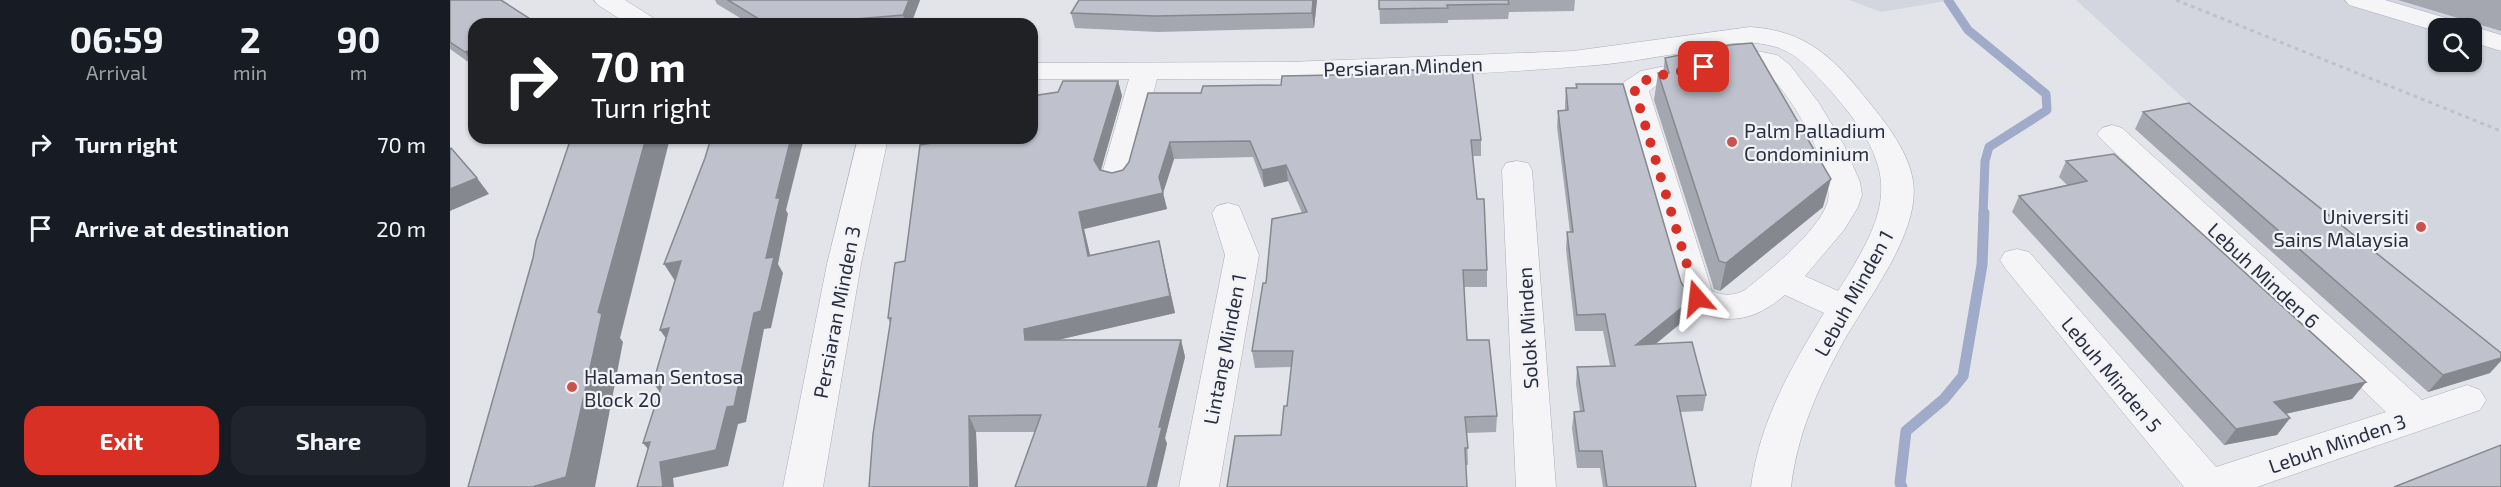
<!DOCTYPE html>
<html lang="en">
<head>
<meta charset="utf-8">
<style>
	:root { --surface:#171b24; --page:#20242c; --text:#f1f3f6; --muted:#9ea1a6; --accent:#d93025 }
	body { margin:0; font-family:"Exo 2",sans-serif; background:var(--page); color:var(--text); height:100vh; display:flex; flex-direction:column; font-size:22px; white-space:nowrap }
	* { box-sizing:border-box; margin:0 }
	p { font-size:20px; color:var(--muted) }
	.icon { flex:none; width:33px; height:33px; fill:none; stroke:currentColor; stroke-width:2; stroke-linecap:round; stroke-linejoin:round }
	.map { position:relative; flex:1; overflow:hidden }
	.sheet { display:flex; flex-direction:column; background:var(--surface); width:450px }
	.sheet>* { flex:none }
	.top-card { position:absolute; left:18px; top:18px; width:570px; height:126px; border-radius:18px; box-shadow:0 2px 4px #0004; background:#202124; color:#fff; overflow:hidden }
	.tools { position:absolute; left:1978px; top:18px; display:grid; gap:12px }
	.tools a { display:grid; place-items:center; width:54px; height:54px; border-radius:12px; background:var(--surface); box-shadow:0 2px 4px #0004; font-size:30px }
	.pin { position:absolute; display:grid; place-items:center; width:51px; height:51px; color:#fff; margin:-26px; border-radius:12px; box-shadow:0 3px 9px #0006 }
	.me { position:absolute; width:66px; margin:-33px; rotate:343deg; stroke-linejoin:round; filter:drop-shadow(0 0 4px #0008) }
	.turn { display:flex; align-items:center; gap:21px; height:126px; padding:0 24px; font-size:27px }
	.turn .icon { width:78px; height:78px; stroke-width:2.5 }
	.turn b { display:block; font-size:42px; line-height:51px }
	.eta { display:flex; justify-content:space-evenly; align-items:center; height:102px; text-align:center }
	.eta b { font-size:36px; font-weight:700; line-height:42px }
	.action { display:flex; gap:12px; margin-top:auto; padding:12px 24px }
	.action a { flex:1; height:69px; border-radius:18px; background:var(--accent); color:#fff; font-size:24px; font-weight:700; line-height:69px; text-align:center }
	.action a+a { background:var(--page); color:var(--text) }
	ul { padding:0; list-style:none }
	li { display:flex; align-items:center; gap:18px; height:84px; padding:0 24px }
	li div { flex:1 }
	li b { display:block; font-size:22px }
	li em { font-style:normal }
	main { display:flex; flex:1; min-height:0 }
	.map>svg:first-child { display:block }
</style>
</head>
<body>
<main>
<section class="sheet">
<div class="eta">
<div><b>06:59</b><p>Arrival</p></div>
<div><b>2</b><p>min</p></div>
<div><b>90</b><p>m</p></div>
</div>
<ul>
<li><svg class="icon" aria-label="right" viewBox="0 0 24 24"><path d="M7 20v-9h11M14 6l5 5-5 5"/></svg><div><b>Turn right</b></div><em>70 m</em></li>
<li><svg class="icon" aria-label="arrive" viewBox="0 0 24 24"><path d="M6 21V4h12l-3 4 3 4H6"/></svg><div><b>Arrive at destination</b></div><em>20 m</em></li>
</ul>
<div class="action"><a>Exit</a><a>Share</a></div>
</section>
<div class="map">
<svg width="2051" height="487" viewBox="0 0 2051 487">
	<rect width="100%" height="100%" fill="#e2e4ea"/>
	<!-- built -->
	<g fill="#d4d6df" fill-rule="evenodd">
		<path d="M1399,0H1503L1431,12Z"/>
		<path d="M1626,0H2051V355L1733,98ZM1989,28H2022V62H1989Z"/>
	</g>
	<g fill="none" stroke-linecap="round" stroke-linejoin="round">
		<!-- stream-far1 -->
		<path stroke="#9fabc8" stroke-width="9" d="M1498,0L1518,30L1596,94L1597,110L1539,147L1535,161L1533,214"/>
		<!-- stream -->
		<path stroke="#9fabc8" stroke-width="11" d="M1452,487L1450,483L1456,431L1494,399L1513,376L1532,265L1534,213"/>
		<defs>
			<g id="minor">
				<path d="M144,0H175L205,19L209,24H178L148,5Z"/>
				<path d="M1895,0H1935L2013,23L2017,28L2022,26L2051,35V51L2022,42V28H1989V32L1899,5Z"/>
				<path d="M1300,27C1351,30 1379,53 1410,91C1431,117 1458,148 1463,181C1471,234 1415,301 1391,346C1367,390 1347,436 1341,487H1301C1309,423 1341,367 1374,313L1335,295C1311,315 1288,325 1257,315C1244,312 1236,309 1230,298L1170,88L1174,82L1191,71L1297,49L1327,55L1340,65L1369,103L1394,145L1410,182L1412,195L1408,207L1394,230L1355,276L1388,291C1443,205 1451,171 1380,90C1364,73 1346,51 1322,46C1292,38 1261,47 1231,53C1199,58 1168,64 1135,66C993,78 849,80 707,79L681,177L677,184L666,187L655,184L651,177L679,79H582V63L839,62L1123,51ZM1297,65C1301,66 1307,66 1310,68C1337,83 1388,175 1377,204C1367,232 1319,271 1295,290C1284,296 1274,296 1262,291L1199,91L1210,83Z"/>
				<path d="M1662,125L1672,128L1972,400L2017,385L2030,390L2036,400L2030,410L1807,487H1734L1555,268L1550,260L1555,252L1567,249L1579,252L1766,467L1936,412L1652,140L1647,134L1652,128Z"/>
				<path d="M408,138H438L411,264L373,487H333L377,264Z"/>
				<path d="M1067,161L1078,163L1082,170L1106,487H1066L1052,170L1056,163Z"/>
				<path d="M778,203L789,206L809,255L769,487H729L775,255L762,213L767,206Z"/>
			</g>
		</defs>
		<!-- minor casing -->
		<use href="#minor" stroke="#abadb7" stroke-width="1"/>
		<!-- path -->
		<path stroke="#c0c1c8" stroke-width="3" stroke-dasharray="4 4" stroke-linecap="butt" d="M1726,0L2051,131"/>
		<!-- minor -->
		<use href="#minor" fill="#f5f5f8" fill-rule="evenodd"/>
	</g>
	<!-- wall -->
	<g fill="#a4a7af">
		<path d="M0,0L24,24V66L0,49Z"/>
		<path d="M265,0H470L461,24H300L267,4Z"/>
		<path d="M867,0L864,28L708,32L625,28L621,13Z"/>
		<path d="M929,0H1125L1124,11L1059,12L1058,19L998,20V23L930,24Z"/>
		<path d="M1948,0H2051V31Z"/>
		<path d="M1215,58L1373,207L1270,291L1264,289L1204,100L1208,73H1213Z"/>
		<path d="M668,81L672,96L651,170L662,173L673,170L679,162L698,93L1031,140V156H1023L1027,199L1037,270V287H1014L1017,340L1047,416L1046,432L1017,433L1018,465L831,435L837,406L842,367L805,368L802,351L816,283L852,213L838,181L814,187L803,157L724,159L713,193L717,209L634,229L640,255L709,241L725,313L608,340H731L735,357L715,438L717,444L585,432H526L528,487H419L440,323L438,318L455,261L608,92Z"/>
		<path d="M1126,84L1231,282L1243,313L1205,344L1256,395L1253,411L1230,412L1246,487H1153L1150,468H1127L1122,428L1124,412L1130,411L1126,384L1127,367L1160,366L1153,331H1125L1116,249L1117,232H1120L1107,127L1108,111L1115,110V104L1116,88H1126Z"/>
		<path d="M1693,112L2040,373L1978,392L1685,129Z"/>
		<path d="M1616,161L1916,382L1902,399L1835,414L1840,418L1827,435L1774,445L1562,212L1569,196L1617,185L1609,177Z"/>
	</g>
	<!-- shaded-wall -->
	<g fill="#86888f">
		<path d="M459,0H470L461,24H456L453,15Z"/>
		<path d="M863,0H867L864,28L862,13Z"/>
		<path d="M24,49V65L15,52Z"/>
		<path d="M668,81L672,96L649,176L644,160Z"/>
		<path d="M196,138H220L170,338L173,342L145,487H82L148,312Z"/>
		<path d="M341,138H354L336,210L338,214L328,264L333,273L321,328L314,329L296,422L288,424L278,466L223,478L224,487H213L210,462L316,258L326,198Z"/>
		<path d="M720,142L724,159L713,193L717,209L634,229L644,272L638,256L629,212L709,177Z"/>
		<path d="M836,165L838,181L814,187L812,170Z"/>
		<path d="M27,178L39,194L0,211V189Z"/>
		<path d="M1381,179L1373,207L1270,291L1276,263Z"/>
		<path d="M709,241L725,313L581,346L575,340L574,329Z"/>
		<path d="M231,261L225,281L214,264Z"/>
		<path d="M1246,296L1243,313L1184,362L1186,345Z"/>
		<path d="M219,328L222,347L210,330Z"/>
		<path d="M731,340L735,357L715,438L717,444L707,487H697L709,427Z"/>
		<path d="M2051,358V361L2040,373L1978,392L1993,375Z"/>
		<path d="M213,381L216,400L203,383Z"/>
		<path d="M1916,382L1902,399L1812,419L1824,402Z"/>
		<path d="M519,416L526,432L528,487H520Z"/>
		<path d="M1840,418L1827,435L1774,445L1786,429Z"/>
		<path d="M200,442L207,460L193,443Z"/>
	</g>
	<!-- building -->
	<g fill="#bfc2cc" stroke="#86888f" stroke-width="1.5">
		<path d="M0,0H51L88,24H24V49L15,52L0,42Z"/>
		<path d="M278,0H459L453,15L370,22L367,24H317Z"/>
		<path d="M629,0H863L862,13L705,16L621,13Z"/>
		<path d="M929,0H1058L1059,4L997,5L998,8L929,9Z"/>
		<path d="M1302,43L1381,179L1276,263L1269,261L1208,73H1219L1215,58L1280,45Z"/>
		<path d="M937,70H1022L1031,140H1021L1027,199H1034L1037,270H1013L1017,340H1039L1047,416L1015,417L1018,448H1015L1017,487H777L785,436L831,435L834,406H837L843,351H802L813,283H816L822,219L857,212L836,165L812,170L800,141L720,142L709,177L713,193L629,212L638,256L709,241L720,296L574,329L575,340H731L709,427H712L697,487H565L591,415L519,416L520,487H419L423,434L441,318H438L443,278L445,263L455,261L470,145L481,143V138H582V96L608,92L613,81H668L644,160L650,170L662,173L673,170L679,162L698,93H751L753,86L831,85L832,76L937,74Z"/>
		<path d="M1126,84H1173L1231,282L1236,290L1246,296L1186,345L1242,342L1256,395L1227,396L1246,487H1157L1152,451H1129L1124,412L1134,411L1127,367L1165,366L1155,314L1127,315L1117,232H1123L1108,111L1118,110L1116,88H1127Z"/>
		<path d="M1739,103L2051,353V358L1993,375L1693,112Z"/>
		<path d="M121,138H196L148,312L152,314L116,477L82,487H18L83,258L86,241Z"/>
		<path d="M261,138H341L326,198H330L316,258L324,257L311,311L304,313L284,406L277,407L266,450L210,462L213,487H187L200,442L193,443L213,381L203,383L219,328L210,330L231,261L214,264L255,158Z"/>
		<path d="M1,148L27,178L0,189V149Z"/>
		<path d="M1664,154L1916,382L1824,402L1840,418L1786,429L1569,196L1637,181L1616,161Z"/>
		<path d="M2051,445V487H1944Z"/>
	</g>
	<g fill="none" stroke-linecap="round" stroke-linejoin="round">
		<!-- route -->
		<path stroke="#d93025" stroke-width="10" stroke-dasharray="0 18" d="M1247,298L1184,88L1201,77L1254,67"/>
	</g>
	<!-- markers -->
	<g fill="#c8544d" stroke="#f2f3f7" stroke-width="2">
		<circle cx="1282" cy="142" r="6"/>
		<circle cx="1971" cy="227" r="6"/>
		<circle cx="122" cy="387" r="6"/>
	</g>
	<g text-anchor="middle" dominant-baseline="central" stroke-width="4.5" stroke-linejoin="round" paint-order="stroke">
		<!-- street labels -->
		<g font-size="20" fill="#2b2e41" stroke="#f2f3f7">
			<text transform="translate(953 66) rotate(-2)">Persiaran Minden</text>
			<text transform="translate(1814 275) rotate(43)">Lebuh Minden 6</text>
			<text transform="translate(1403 293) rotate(-61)">Lebuh Minden 1</text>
			<text transform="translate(386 312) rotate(-79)">Persiaran Minden 3</text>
			<text transform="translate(1077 328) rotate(-93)">Solok Minden</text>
			<text transform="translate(774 349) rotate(-79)">Lintang Minden 1</text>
			<text transform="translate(1662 374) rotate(50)">Lebuh Minden 5</text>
			<text transform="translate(1887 443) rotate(-19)">Lebuh Minden 3</text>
		</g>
		<!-- poi labels -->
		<g font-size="20" fill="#2b2e41" stroke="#f2f3f7" text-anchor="start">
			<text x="1294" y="130">Palm Palladium<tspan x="1294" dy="23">Condominium</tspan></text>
			<text x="1959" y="216" text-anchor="end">Universiti<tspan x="1959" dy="23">Sains Malaysia</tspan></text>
			<text x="134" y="376">Halaman Sentosa<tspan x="134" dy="23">Block 20</tspan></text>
		</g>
	</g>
</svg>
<div class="tools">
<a><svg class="icon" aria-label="search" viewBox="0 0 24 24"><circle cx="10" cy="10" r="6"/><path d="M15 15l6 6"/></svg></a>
</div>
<div class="pin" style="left:1254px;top:67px;background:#d93025"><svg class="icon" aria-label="arrive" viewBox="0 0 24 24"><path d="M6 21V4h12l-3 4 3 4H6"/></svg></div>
<svg class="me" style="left:1247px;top:298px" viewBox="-20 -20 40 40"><path d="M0-17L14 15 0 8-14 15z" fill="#d93025" stroke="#fff" stroke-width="4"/></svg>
<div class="top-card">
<div class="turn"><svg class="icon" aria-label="right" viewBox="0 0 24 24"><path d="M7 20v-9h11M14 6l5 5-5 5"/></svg><div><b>70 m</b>Turn right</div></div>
</div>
</div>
</main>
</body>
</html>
